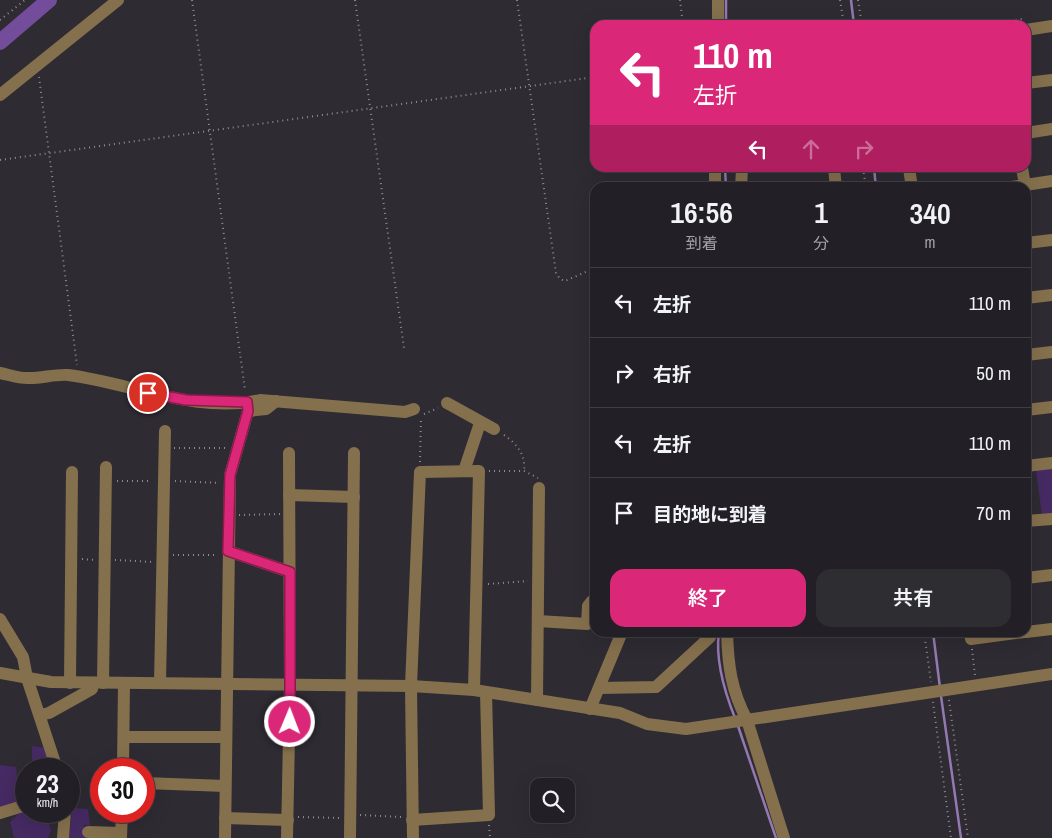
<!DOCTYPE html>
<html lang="ja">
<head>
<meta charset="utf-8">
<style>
	:root { --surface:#222026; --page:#2e2d32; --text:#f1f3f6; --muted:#a2a3a7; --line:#3f3e43; --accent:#db2777 }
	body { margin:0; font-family:"Archivo Narrow","Noto Sans JP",sans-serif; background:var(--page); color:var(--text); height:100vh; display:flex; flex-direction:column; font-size:19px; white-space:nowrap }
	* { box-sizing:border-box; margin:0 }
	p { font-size:16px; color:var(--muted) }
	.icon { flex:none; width:28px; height:28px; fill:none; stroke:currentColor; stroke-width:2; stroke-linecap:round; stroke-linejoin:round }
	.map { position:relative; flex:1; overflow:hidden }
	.drawer { position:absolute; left:590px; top:182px; width:441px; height:455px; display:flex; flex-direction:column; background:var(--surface); border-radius:15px; box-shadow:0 5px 20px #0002,0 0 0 1px var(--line) }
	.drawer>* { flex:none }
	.hud { position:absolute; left:590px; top:20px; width:441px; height:152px; border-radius:15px; box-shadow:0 5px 20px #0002,0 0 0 1px var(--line); background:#db2777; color:#fff; overflow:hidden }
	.buttons { position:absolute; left:530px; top:778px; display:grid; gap:10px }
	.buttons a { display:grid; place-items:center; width:45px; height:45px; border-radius:10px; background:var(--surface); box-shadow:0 5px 20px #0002,0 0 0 1px var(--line); font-size:25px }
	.speed { position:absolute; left:15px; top:758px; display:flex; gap:10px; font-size:25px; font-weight:700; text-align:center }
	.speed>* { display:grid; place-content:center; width:65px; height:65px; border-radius:50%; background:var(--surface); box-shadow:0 5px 20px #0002,0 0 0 1px var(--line); line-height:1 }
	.speed small { font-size:12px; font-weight:400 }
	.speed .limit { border:8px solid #d22; background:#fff; color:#111 }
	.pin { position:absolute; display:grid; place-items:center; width:42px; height:42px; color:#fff; margin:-21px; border:2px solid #fff; border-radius:50%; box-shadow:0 1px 5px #0007 }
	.me { position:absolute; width:55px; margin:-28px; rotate:1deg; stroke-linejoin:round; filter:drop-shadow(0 0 4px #0008) }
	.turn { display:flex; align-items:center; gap:18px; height:105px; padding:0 20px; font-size:22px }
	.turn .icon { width:65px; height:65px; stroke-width:2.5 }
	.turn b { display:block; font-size:35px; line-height:42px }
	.lanes { display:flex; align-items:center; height:48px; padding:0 20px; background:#0003; justify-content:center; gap:25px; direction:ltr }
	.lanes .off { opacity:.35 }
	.eta { display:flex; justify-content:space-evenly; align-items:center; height:85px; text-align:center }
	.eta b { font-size:30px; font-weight:600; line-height:35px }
	.cta { display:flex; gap:10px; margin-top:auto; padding:10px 20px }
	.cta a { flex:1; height:58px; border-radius:15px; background:var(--accent); color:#fff; font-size:20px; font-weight:600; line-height:58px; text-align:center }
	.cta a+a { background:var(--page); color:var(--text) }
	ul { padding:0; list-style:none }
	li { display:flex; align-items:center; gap:15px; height:70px; padding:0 20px; border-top:1px solid var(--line) }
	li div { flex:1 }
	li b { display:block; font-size:19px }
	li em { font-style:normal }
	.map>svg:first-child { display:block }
</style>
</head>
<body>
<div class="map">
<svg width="1052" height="838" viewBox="0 0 1052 838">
	<rect width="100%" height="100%" fill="#2e2b33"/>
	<!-- green -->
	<g fill="#462a63">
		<path d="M1052,468V515L1042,516L1036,470Z"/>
		<path d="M32,746L48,748V769H32Z"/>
		<path d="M0,765L16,767L17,777L26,781V791L21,802L0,808Z"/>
		<path d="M72,808L88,809L90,825H84L85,837L90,838H69Z"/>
		<path d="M21,811H46L51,831L48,838H14L10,822Z"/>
	</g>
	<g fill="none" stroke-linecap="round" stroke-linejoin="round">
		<!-- stream -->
		<g stroke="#9378b1" stroke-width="2.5">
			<path d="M851,0L854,25"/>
			<path d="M726,25V0"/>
			<path d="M725,168L726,188"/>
			<path d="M874,168L876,188"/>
			<path d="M719,632C715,660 725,693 735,718"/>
			<path d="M933,632L940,688"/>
			<path d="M941,696L961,838"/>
			<path d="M738,726L776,838"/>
		</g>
		<!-- river -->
		<path stroke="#734d9b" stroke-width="16" d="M0,42L49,0"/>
		<!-- path -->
		<g stroke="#8f8d94" stroke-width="2" stroke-dasharray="1 4" stroke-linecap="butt">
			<path d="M192,0L245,390"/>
			<path d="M355,0L404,348"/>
			<path d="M517,0L556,273L560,279L565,281L595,268"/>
			<path d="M680,0L683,25"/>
			<path d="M840,0L844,25"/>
			<path d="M858,0L862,25"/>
			<path d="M0,20L25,0"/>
			<path d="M976,25L1022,19"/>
			<path d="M39,77L77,365"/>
			<path d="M0,160L595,77"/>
			<path d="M863,168L866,188"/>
			<path d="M424,414L438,408"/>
			<path d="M504,435C517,444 526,455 524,471"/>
			<path d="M174,448H227"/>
			<path d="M420,462L421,417"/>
			<path d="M489,471H524L538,478"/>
			<path d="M117,481H152"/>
			<path d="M175,481L220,483"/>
			<path d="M239,515L280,514"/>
			<path d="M173,555H218"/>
			<path d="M82,559L95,560"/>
			<path d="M115,560L153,562"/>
			<path d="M488,584L528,581"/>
			<path d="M924,632L931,682"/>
			<path d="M972,649L975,676"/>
			<path d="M949,700L968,838"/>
			<path d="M933,702L951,838"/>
			<path d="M360,815L402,817"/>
			<path d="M298,817L340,818"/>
			<path d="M489,825L490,838"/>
		</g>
		<!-- minor -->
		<g stroke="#85704d" stroke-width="12">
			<path d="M718,25V0"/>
			<path d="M1026,30L1052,26"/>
			<path d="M1026,83L1052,80"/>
			<path d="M0,95L118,0"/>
			<path d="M1026,133L1052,129"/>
			<path d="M834,168L836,188"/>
			<path d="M909,168L912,188"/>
			<path d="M1022,168L1025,185"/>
			<path d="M715,188V168"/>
			<path d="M741,188L742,168"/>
			<path d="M1005,188L1052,181"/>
			<path d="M1026,243L1052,240"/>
			<path d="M1026,298L1052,295"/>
			<path d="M1026,355L1052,352"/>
			<path d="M0,373C10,375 20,379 30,378C42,378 56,374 68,375C131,383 196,414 260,400L405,412L414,409"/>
			<path d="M447,403L494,429"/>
			<path d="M1026,410L1052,407"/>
			<path d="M248,411L266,409L276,401"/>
			<path d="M1026,466L1052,463"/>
			<path d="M464,471L480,423"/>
			<path d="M289,495L354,497"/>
			<path d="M1026,521L1052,519"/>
			<path d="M228,551L290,572"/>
			<path d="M1026,578L1052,575"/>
			<path d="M0,619L23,657L27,678L57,769"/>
			<path d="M538,621L587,624L588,606L592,601H595"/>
			<path d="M727,632C728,665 731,690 747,720L784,838"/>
			<path d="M970,632L971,639L1024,632"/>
			<path d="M1026,632L1052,629"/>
			<path d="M0,673L51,682L411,686L474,690L620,713L647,724L686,729L1052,674"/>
			<path d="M70,683L72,472"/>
			<path d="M103,683L106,467"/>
			<path d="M160,683L165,431"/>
			<path d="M599,688L656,687L710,637L711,632"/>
			<path d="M537,700L539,488"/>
			<path d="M590,709L622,632"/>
			<path d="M40,715L49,713L92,689L93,683"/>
			<path d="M124,737H226"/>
			<path d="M123,769L124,683"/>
			<path d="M144,783L225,786"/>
			<path d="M0,813L26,805"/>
			<path d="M225,818L288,820"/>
			<path d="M412,820L489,815L486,692"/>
			<path d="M88,832L121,833"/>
			<path d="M63,838L65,811"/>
			<path d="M121,838L122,811"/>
			<path d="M225,838L230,475L248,411L247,403"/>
			<path d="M287,838L290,685L289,453"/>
			<path d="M350,838L354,453"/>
			<path d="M413,838L411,686L420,472L479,471L474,690"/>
		</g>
	</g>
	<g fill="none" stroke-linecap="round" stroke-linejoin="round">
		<defs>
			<path id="route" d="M148,393L186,400L247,402L248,411L230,475L228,551L290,572V722"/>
		</defs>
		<!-- route casing -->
		<use href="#route" stroke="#8e194d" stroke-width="12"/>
		<!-- route -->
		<use href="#route" stroke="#db2777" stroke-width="9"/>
	</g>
</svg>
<div class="buttons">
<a><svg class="icon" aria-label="search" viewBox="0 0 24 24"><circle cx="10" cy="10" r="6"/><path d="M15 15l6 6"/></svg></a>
</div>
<div class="speed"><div>23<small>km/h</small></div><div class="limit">30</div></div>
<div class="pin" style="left:148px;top:393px;background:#d93025"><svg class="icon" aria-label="arrive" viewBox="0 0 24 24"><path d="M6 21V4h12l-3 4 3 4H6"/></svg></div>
<svg class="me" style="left:290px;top:722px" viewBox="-20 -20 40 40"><circle r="17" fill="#db2777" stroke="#fff" stroke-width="3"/><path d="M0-11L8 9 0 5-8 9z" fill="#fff"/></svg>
<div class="hud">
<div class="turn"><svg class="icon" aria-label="left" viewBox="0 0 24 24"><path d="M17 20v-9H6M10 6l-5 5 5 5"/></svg><div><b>110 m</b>左折</div></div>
<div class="lanes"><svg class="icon" aria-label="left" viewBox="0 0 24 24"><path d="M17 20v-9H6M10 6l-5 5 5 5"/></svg><svg class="icon off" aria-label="ahead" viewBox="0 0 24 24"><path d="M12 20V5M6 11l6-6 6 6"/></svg><svg class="icon off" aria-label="right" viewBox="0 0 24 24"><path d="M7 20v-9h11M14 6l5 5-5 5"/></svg></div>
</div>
<section class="drawer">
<div class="eta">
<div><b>16:56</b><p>到着</p></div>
<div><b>1</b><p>分</p></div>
<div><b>340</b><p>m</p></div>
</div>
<ul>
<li><svg class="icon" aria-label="left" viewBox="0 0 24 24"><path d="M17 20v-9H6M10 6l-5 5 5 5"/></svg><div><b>左折</b></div><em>110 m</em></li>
<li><svg class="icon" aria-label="right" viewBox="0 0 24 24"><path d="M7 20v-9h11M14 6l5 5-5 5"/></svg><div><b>右折</b></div><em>50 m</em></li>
<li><svg class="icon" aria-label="left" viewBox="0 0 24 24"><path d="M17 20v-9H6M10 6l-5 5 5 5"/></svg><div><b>左折</b></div><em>110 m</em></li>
<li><svg class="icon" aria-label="arrive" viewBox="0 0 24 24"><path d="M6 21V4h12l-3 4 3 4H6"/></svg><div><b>目的地に到着</b></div><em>70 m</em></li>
</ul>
<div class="cta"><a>終了</a><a>共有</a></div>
</section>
</div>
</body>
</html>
